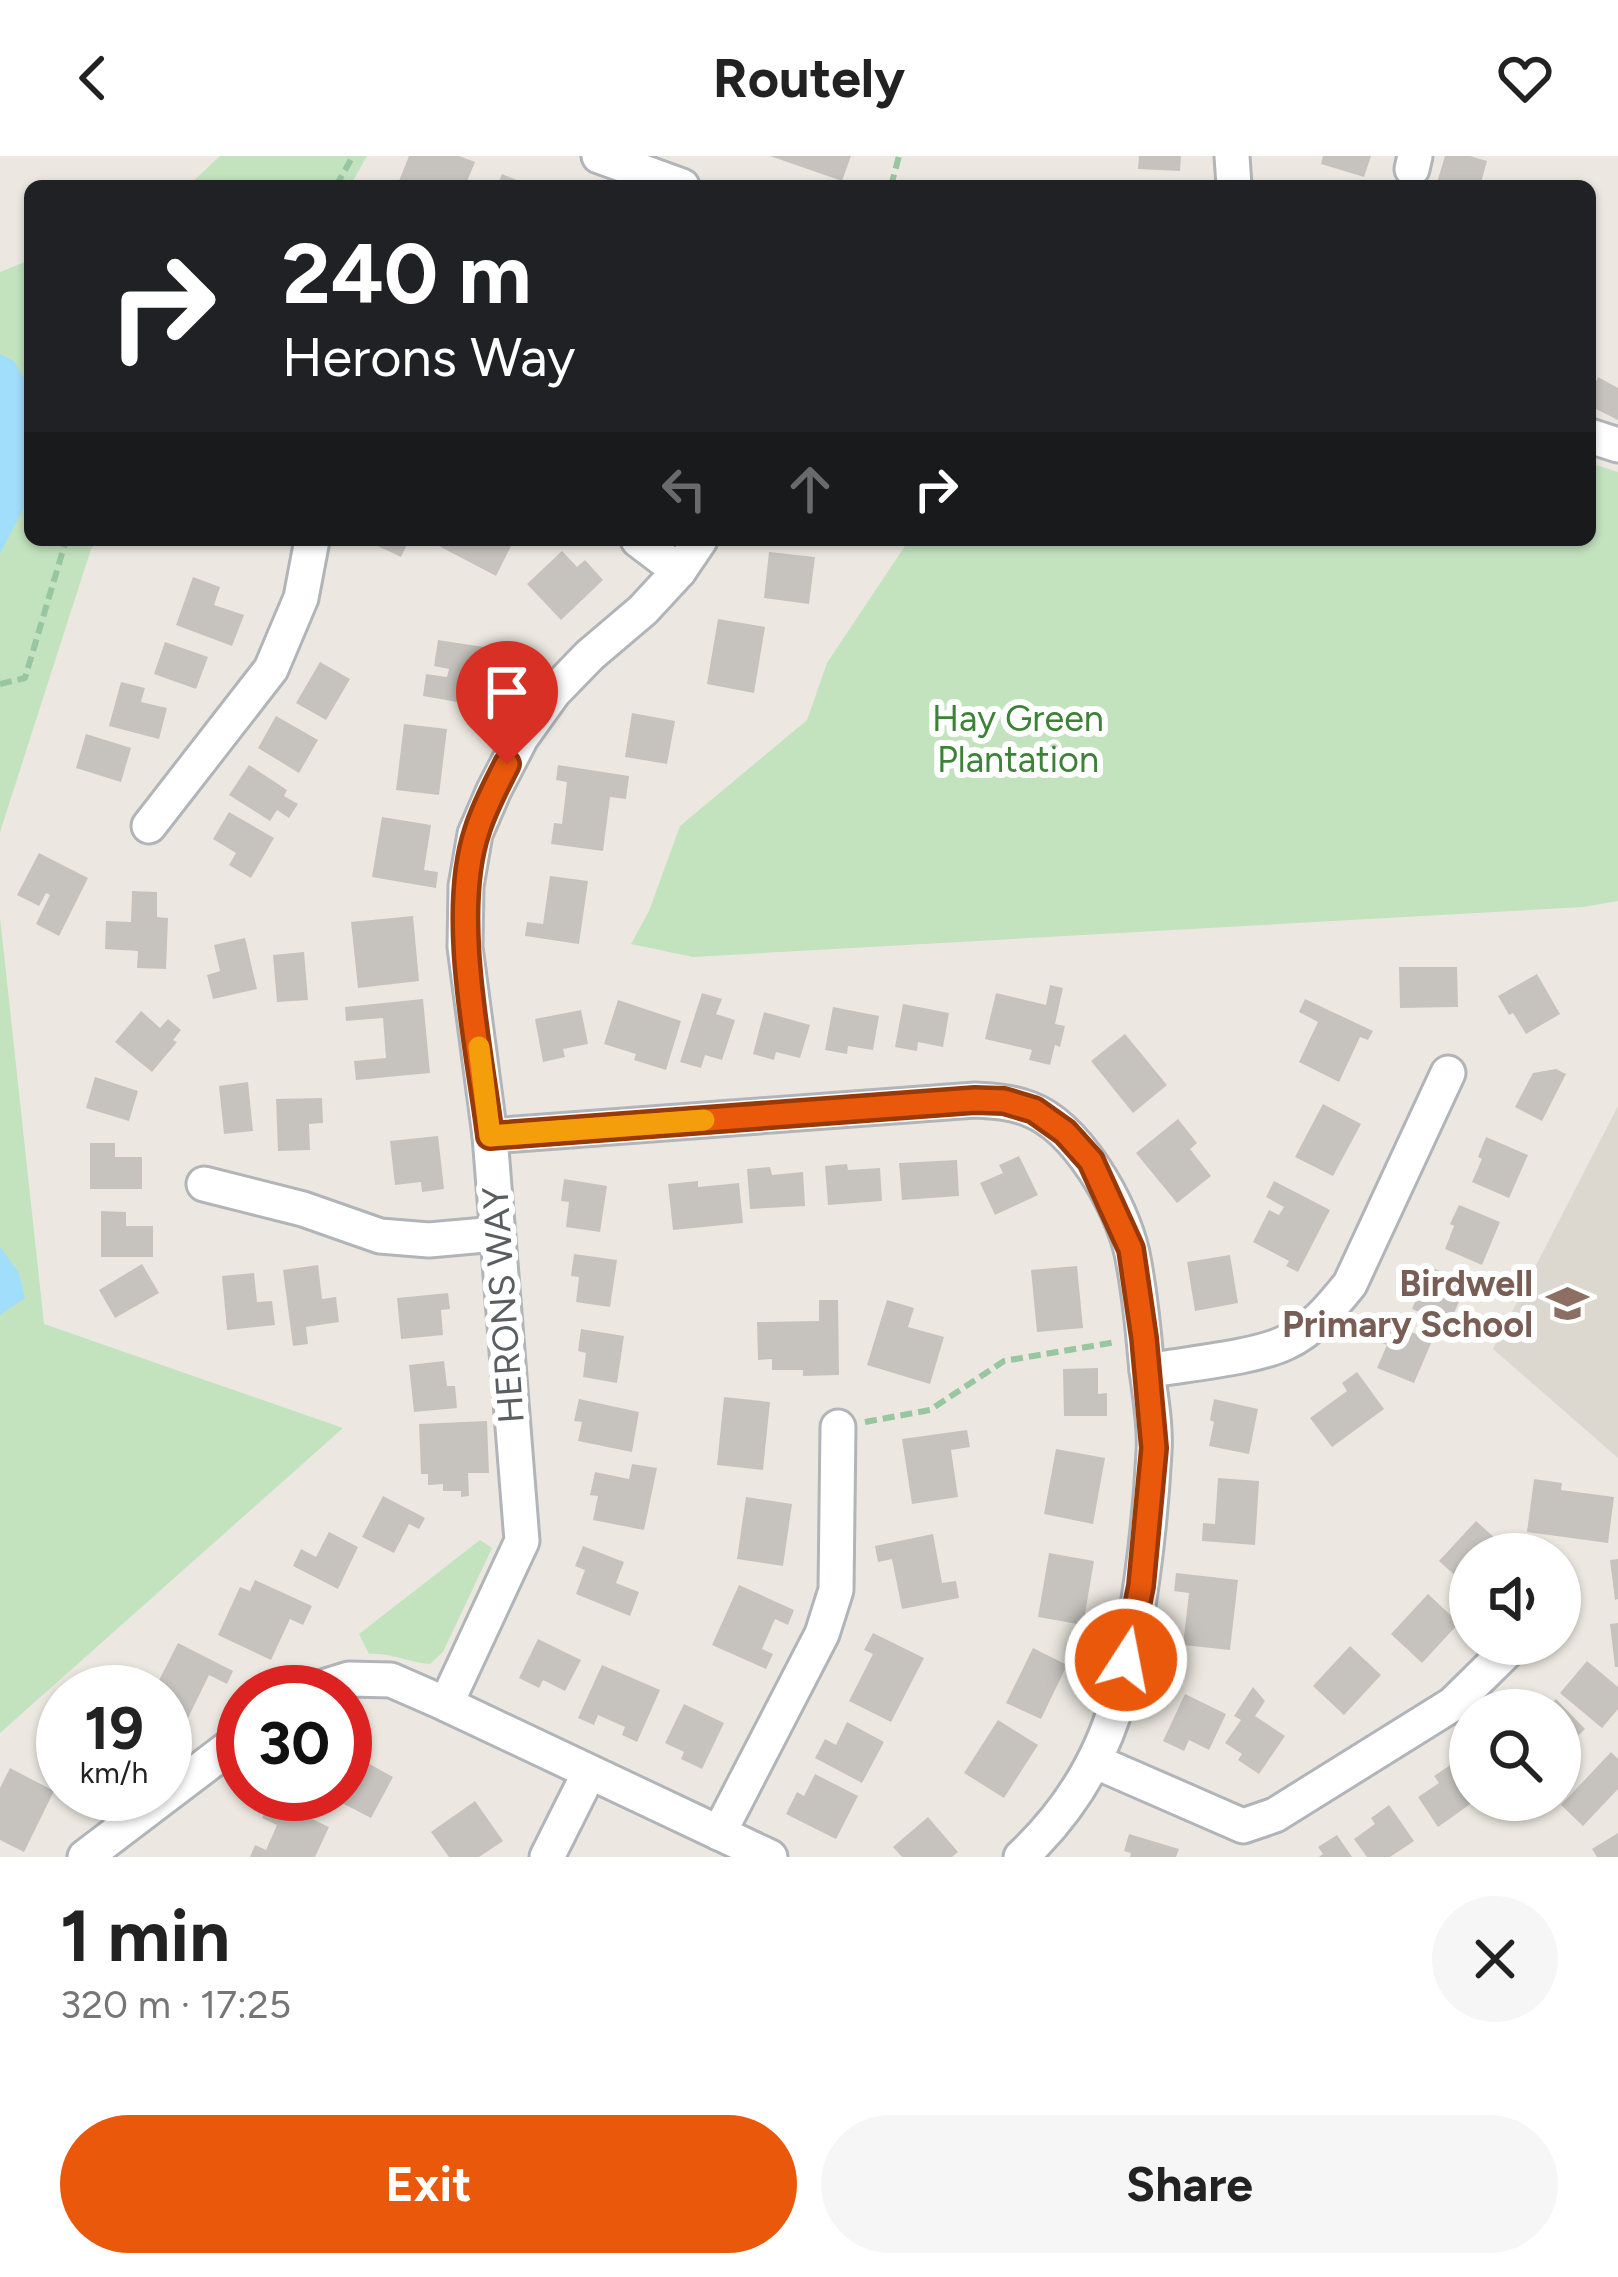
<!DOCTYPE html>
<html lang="en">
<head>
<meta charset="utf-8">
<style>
	:root { --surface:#fff; --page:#f6f6f6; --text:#222; --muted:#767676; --accent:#ea580c }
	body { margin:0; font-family:Figtree,sans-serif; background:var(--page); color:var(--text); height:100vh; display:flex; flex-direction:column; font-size:45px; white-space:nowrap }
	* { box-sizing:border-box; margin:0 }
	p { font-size:39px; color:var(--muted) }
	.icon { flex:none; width:66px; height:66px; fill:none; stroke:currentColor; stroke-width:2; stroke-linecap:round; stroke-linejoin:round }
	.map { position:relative; height:1701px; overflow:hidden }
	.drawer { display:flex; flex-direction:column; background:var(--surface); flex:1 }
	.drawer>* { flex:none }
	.top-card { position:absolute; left:24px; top:24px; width:1572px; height:366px; border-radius:18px; box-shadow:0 3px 9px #0004; background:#202124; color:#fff; overflow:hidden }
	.controls { position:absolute; left:1449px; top:1377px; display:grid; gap:24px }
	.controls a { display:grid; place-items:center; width:132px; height:132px; border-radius:50%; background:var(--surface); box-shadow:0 3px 9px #0004; font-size:60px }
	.speed { position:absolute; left:36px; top:1509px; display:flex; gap:24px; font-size:60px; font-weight:700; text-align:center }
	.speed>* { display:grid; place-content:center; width:156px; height:156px; border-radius:50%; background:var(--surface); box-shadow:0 3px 9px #0004; line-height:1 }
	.speed small { font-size:30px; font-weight:400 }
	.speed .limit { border:18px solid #d22; background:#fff; color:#111 }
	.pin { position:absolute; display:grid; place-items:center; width:102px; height:102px; color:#fff; margin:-123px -51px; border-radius:50% 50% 50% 0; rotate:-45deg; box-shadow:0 0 12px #0007 }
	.pin .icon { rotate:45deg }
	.me { position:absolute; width:132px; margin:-66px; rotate:11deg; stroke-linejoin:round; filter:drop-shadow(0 0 9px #0008) }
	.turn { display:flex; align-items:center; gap:42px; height:252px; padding:0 60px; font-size:54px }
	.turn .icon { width:156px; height:156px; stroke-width:2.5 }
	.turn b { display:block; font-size:84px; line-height:102px }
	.lanes { display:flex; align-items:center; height:114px; padding:0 60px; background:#0003; justify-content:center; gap:60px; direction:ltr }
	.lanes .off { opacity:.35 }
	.round { display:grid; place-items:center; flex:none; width:126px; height:126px; border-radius:63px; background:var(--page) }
	.summary { display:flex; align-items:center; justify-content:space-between; height:204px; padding:0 60px }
	h1 { font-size:72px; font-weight:700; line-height:90px }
	.primary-button { display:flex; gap:24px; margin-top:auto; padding:24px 60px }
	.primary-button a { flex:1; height:138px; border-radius:72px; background:var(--accent); color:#fff; font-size:48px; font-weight:700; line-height:138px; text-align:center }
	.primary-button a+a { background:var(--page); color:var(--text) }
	header { display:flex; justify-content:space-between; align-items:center; height:156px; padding:0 60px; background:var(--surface); font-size:54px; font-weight:700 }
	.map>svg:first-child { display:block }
</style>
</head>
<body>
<header><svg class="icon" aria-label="back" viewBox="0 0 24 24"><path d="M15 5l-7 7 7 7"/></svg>Routely<svg class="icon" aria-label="heart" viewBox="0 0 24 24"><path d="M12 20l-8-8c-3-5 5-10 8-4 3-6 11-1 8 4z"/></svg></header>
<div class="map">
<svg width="1618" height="1701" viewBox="0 0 1618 1701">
	<rect width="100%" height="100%" fill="#ece8e1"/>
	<!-- education -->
	<path fill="#dcd7cf" d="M1618,950V1302L1493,1193Z"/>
	<!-- green -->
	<g fill="#c2e3be">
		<path d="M220,0H367L350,30H188Z"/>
		<path d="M30,104V384H99L91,393L0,676V116Z"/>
		<path d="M1590,307L1618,316V745L1583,751L693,801L631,788L649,755L680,670L807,564L827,507L909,384H1590Z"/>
		<path d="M0,761L44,1168L343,1272L0,1577Z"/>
		<path d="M480,1384L492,1392L443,1496L430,1508C409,1507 390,1496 369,1498L359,1478Z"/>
	</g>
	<!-- water -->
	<g fill="#a1defc">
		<path d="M0,198L14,205L30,233V340L0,398Z"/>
		<path d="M0,1091L19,1117L25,1142L0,1159Z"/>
	</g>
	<!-- building -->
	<g fill="#c6c3be">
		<path d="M409,0H459L475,6L465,30H413L399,25Z"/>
		<path d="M770,0H851L842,25Z"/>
		<path d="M1139,0H1181L1180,15L1138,13Z"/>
		<path d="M1323,0H1371L1364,21L1321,8Z"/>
		<path d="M1445,0H1470L1487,5L1480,30H1436Z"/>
		<path d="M502,18L531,30H497Z"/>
		<path d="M1598,221L1618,232V264L1590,250V239Z"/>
		<path d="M365,384H409L401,401Z"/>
		<path d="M443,384H514L496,420L439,390Z"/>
		<path d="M562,395L577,411L585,404L603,424L561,464L527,428Z"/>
		<path d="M769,396L815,401L809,448L764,442Z"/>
		<path d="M193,421L220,431L214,449L244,459L232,490L176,469Z"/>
		<path d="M718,463L765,471L754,537L707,528Z"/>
		<path d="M438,484L490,492L480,550L423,540L426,518L447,521L449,513L434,510Z"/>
		<path d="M165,486L208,501L196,533L154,518Z"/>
		<path d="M320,506L350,523L326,564L296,547Z"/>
		<path d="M121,526L145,532L141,546L167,552L159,583L109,570Z"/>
		<path d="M632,557L675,565L667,608L625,601Z"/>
		<path d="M276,560L318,584L299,617L258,592Z"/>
		<path d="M404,568L447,573L439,639L396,634Z"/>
		<path d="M86,578L131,592L121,626L76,612Z"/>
		<path d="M249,609L287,634L284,640L298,648L289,662L277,654L270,665L229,639Z"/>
		<path d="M558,609L629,620L626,643L610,641L603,695L551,688L554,667L562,668L567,626L556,624Z"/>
		<path d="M229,656L274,682L251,722L229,709L236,697L213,683Z"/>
		<path d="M382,661L431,669L424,714L438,716L436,732L372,721Z"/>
		<path d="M39,697L88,722L59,780L36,768L50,739L46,737L39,750L17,739Z"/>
		<path d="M550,720L588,725L579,788L525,780L527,766L543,768Z"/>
		<path d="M132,735L157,736V761L168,762L166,813L137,812L138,795L105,793L106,765L131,766Z"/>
		<path d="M413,760L419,825L358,832L351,766Z"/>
		<path d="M245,782L257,833L213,843L207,819L220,815L214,789Z"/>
		<path d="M304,796L308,844L277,846L273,799Z"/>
		<path d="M1399,811H1457L1458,851L1400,852Z"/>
		<path d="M1537,818L1560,858L1526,878L1513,857L1509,859L1498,840Z"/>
		<path d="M1050,829L1063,832L1055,868L1065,870L1060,891L1055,889L1050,909L1029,904L1032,894L985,883L996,837L1046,849Z"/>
		<path d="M702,837L722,843L716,858L735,864L722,904L705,899L701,912L680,906Z"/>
		<path d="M423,843L430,917L356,924L354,905L386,902L383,862L346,865L345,851Z"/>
		<path d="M1305,843L1373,875L1368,884L1360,881L1339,926L1299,906L1318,866L1299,856Z"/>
		<path d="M618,844L681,865L666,914L634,904L636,898L604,888Z"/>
		<path d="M903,848L949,857L943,891L918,886L917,895L895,891Z"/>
		<path d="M833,851L879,860L873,894L848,890L847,898L825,894Z"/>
		<path d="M581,854L588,888L563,893L565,901L543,906L535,863Z"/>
		<path d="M141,855L160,872L168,863L181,874L173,884L177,886L152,916L115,886Z"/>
		<path d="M764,856L810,869L800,902L776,896L774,904L753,898Z"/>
		<path d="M1125,878L1167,929L1133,957L1091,905Z"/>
		<path d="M1556,913L1566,918L1542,965L1515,951L1533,917Z"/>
		<path d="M95,921L138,935L129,965L86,952Z"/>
		<path d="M248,926L253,975L224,978L219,930Z"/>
		<path d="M322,942L323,967L309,968L310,994L278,995L276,943Z"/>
		<path d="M1323,948L1361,968L1333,1020L1295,1001Z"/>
		<path d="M1178,963L1197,987L1190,993L1211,1020L1177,1047L1136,997Z"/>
		<path d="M438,980L444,1033L422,1036L421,1026L395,1029L390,985Z"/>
		<path d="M1486,981L1528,999L1509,1042L1472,1026L1482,1003L1478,1001Z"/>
		<path d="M90,987H115V1001H142V1033H90Z"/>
		<path d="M1019,1000L1038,1039L995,1059L980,1027L1003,1017L999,1009Z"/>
		<path d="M957,1004L959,1040L902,1044L899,1007Z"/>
		<path d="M847,1008L848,1014L880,1012L882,1045L828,1049L825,1010Z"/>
		<path d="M770,1011L772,1019L803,1016L805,1050L750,1053L747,1013Z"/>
		<path d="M564,1023L607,1030L600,1076L566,1071L569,1046L561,1045Z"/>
		<path d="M698,1025V1031L739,1027L743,1067L673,1074L668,1028Z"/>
		<path d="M1274,1025L1330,1054L1298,1116L1286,1110L1289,1105L1253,1086L1269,1054L1279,1059L1284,1051L1266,1041Z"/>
		<path d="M1459,1049L1500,1066L1482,1109L1445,1093L1454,1070L1450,1068Z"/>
		<path d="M101,1055L126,1056V1070H153V1101H101Z"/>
		<path d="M574,1098L617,1104L610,1151L576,1146L579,1121L571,1120Z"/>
		<path d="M1230,1099L1238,1147L1195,1155L1187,1106Z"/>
		<path d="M142,1108L159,1137L115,1162L99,1134Z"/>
		<path d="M318,1109L322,1143L336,1141L339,1166L306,1171L308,1188L293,1190L283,1114Z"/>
		<path d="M1426,1109L1467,1127L1449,1169L1412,1153L1422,1130L1417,1128Z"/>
		<path d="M1077,1110L1083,1172L1037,1176L1031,1114Z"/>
		<path d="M254,1117L257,1146L272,1145L275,1169L227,1174L222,1120Z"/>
		<path d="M448,1137L450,1153L441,1154L443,1179L401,1183L397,1142Z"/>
		<path d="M819,1144H838L839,1219L803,1220V1214H772V1203L758,1204L757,1166L819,1165Z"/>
		<path d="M887,1144L914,1152L908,1171L944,1181L930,1228L867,1209Z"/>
		<path d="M1391,1167L1432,1185L1414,1227L1377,1212L1387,1189L1382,1187Z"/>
		<path d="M581,1173L624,1180L617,1227L583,1221L586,1197L578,1195Z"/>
		<path d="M444,1205L447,1230H455L457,1252L414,1256L409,1209Z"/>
		<path d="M1098,1212V1238L1107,1237V1260H1064L1063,1213Z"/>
		<path d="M1357,1216L1384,1253L1332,1291L1310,1262L1347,1235L1342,1227Z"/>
		<path d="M724,1241L770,1246L763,1314L717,1309Z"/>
		<path d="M579,1243L639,1256L632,1296L578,1285L582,1266L574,1265Z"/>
		<path d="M1214,1243L1258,1253L1249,1298L1209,1290L1214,1266L1210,1264Z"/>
		<path d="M487,1265L489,1317H468L469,1340L461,1341V1335H443V1328L428,1329V1318H421L419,1268Z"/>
		<path d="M967,1274L970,1291L951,1294L958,1341L912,1348L902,1283Z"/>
		<path d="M1056,1293L1105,1302L1093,1368L1044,1358Z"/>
		<path d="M632,1308L657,1312L644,1374L593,1364L598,1340L590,1339L595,1316L629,1323Z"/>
		<path d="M1218,1322L1259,1325L1255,1389L1202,1385L1203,1367L1215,1368Z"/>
		<path d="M1534,1323L1562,1327L1561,1334L1614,1341L1608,1387L1527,1376Z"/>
		<path d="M383,1340L425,1362L419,1373L409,1368L394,1397L362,1381Z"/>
		<path d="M746,1341L792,1348L783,1410L737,1403Z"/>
		<path d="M1476,1365L1508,1394L1503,1398H1470V1433L1439,1405Z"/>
		<path d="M329,1376L358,1391L338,1433L293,1410L301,1393L316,1401Z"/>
		<path d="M933,1378L942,1427L956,1425L959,1442L902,1453L892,1403L878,1406L875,1390Z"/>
		<path d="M583,1390L624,1406L616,1427L639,1436L630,1460L576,1438L585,1414L575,1410Z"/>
		<path d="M1049,1397L1094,1405L1083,1469L1038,1461Z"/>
		<path d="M1618,1403V1443L1615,1444L1610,1404Z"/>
		<path d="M1176,1417L1238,1424L1230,1494L1183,1489L1189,1437L1174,1435Z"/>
		<path d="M255,1424L312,1450L303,1469L290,1463L271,1504L218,1479L240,1431L250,1435Z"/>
		<path d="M739,1429L794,1454L788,1469L775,1463L762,1493L773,1498L766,1513L712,1489Z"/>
		<path d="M1428,1438L1459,1467L1422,1507L1391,1478Z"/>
		<path d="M1618,1467V1511H1615L1610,1468Z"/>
		<path d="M873,1477L924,1502L891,1566L849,1545L873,1498L864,1494Z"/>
		<path d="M538,1483L581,1504L565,1535L543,1524L539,1532L519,1522Z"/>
		<path d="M178,1487L233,1515L227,1528L209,1519L187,1564L165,1553V1536H153Z"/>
		<path d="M1350,1490L1381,1519L1344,1559L1313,1530Z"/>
		<path d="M1033,1492L1067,1509L1041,1563L1006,1547Z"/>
		<path d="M1587,1505L1618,1531V1553L1602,1572L1560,1537Z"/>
		<path d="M602,1509L660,1534L637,1586L622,1579L625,1571L598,1559L594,1569L578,1562Z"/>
		<path d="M1253,1531L1265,1545L1255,1560L1285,1580L1259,1618L1238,1604L1242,1598L1225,1587L1241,1564L1234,1560Z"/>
		<path d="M1185,1538L1226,1558L1209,1594L1189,1584L1184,1595L1163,1585Z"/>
		<path d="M1556,1543L1585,1573L1560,1597V1554H1544Z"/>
		<path d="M684,1548L724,1567L702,1613L681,1603L684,1596L665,1587Z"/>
		<path d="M998,1564L1038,1589L1004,1642L964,1617Z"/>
		<path d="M847,1566L884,1586L862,1627L815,1602L825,1583L836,1589Z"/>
		<path d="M1611,1596L1618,1603V1633L1583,1670L1561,1649Z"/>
		<path d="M355,1600L393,1621L371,1662L340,1646L352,1624L345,1618Z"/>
		<path d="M1452,1608L1470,1634V1644H1476L1438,1671L1418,1641L1439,1627L1434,1620Z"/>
		<path d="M10,1612L54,1635L24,1696L0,1684V1632Z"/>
		<path d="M815,1618L858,1640L836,1683L786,1658L797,1636L804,1640Z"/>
		<path d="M271,1644L329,1671L315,1701H250L255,1689L266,1694L277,1669L262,1662Z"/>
		<path d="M475,1645L503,1685L479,1701H449L431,1676Z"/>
		<path d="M1389,1649L1414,1685L1390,1701H1367L1354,1683L1375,1668L1371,1662Z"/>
		<path d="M928,1661L958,1696L952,1701H902L893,1691Z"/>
		<path d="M1618,1677V1701H1597L1592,1693Z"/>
		<path d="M1129,1678L1179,1693L1176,1701H1130L1131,1697L1124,1695Z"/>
		<path d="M1337,1679L1352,1701H1319L1323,1698L1318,1691Z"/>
	</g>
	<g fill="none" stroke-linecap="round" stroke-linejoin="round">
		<defs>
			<g id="minor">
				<path d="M599,0L682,30"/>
				<path d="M1232,0L1234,30"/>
				<path d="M1412,13L1415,0"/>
				<path d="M1590,280L1618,289"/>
				<path d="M638,384L679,415"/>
				<path d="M149,670L271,513L301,442L312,384"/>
				<path d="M490,980L975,944C994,945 1011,946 1029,953C1077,971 1121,1048 1132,1097C1139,1132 1143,1169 1146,1205C1149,1235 1156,1266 1154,1296C1150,1371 1139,1467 1119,1540C1102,1602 1068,1657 1021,1701"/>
				<path d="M204,1028L303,1053L380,1080L429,1084L496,1078"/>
				<path d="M1147,1215C1184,1208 1256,1202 1287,1186C1313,1174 1333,1149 1350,1128L1448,917"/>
				<path d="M307,1536L349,1523L391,1524L446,1548L770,1701"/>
				<path d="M446,1548L522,1385L490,980L465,791L466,730L475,678L494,634L521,582L554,536L590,499L643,454L679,415L700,384"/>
				<path d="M1094,1605L1243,1670L1275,1659L1453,1548L1514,1488"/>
				<path d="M719,1677L822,1478L836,1434L838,1271"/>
				<path d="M85,1701L243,1581"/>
				<path d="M547,1701L589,1617"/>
			</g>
		</defs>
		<!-- minor casing -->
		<use href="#minor" stroke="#b1b4b8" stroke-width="39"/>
		<!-- path -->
		<g stroke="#98c6a0" stroke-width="6" stroke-dasharray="12 6" stroke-linecap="butt">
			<path d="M336,30L353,0"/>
			<path d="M891,30L899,0"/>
			<path d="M0,528L25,522L66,384"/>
			<path d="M865,1266L930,1254L1004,1205L1116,1186"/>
		</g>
		<!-- minor -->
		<use href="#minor" stroke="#fff" stroke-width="33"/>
	</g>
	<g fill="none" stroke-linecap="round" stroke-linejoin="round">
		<defs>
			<path id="route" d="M507,608C496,630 484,652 477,675C449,758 479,893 490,980L975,944L1004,945L1034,954L1065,976L1091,1005L1131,1093L1144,1182L1154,1292L1141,1430L1126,1504"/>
		</defs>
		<!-- route casing -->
		<use href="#route" stroke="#983908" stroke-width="30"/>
		<!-- route -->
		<use href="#route" stroke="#ea580c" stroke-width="21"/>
		<!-- slow -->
		<path stroke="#f59e0b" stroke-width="21" d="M479,891L490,980L704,964"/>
	</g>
	<!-- icons -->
	<defs>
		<symbol id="school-bare" viewBox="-9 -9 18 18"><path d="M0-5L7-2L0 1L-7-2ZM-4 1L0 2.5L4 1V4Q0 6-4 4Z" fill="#8d6e63" stroke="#fff" stroke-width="2.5" paint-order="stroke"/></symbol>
	</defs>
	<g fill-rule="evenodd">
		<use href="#school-bare" x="1538" y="1118" width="59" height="59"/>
	</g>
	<g text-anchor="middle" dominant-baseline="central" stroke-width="12" stroke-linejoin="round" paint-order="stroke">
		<!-- park labels -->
		<g font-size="36" fill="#3c8237" stroke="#fff">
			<text x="1018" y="562">Hay Green<tspan x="1018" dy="41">Plantation</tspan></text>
		</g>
		<!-- education labels -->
		<g font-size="36" font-weight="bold" fill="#785e54" stroke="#fff" text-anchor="end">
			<text x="1533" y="1127">Birdwell<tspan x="1533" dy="41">Primary School</tspan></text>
		</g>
		<!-- street labels -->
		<g font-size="36" fill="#595e61" stroke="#fff">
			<text transform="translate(503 1149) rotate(-94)">HERONS WAY</text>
		</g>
	</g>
</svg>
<div class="controls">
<a><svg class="icon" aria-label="sound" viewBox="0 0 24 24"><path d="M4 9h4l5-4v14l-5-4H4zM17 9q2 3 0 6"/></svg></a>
<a><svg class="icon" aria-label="search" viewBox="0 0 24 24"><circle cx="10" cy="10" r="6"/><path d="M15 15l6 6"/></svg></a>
</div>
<div class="speed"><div>19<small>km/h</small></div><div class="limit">30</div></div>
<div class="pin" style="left:507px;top:608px;background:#d93025"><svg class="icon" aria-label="arrive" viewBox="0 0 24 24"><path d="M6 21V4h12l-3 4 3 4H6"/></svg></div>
<svg class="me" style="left:1126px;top:1504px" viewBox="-20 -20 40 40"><circle r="17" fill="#ea580c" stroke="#fff" stroke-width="3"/><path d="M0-11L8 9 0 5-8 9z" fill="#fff"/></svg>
<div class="top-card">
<div class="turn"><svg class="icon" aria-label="right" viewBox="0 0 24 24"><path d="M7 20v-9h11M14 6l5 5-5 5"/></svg><div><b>240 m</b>Herons Way</div></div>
<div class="lanes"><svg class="icon off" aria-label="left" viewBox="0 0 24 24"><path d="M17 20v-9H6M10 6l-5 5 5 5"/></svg><svg class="icon off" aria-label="ahead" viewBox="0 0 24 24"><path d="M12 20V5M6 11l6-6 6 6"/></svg><svg class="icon" aria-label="right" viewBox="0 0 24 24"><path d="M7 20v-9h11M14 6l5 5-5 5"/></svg></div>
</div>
</div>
<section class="drawer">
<div class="summary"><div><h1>1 min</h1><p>320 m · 17:25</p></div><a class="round"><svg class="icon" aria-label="close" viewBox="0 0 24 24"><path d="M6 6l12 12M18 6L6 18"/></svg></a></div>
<div class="primary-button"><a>Exit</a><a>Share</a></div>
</section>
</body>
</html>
